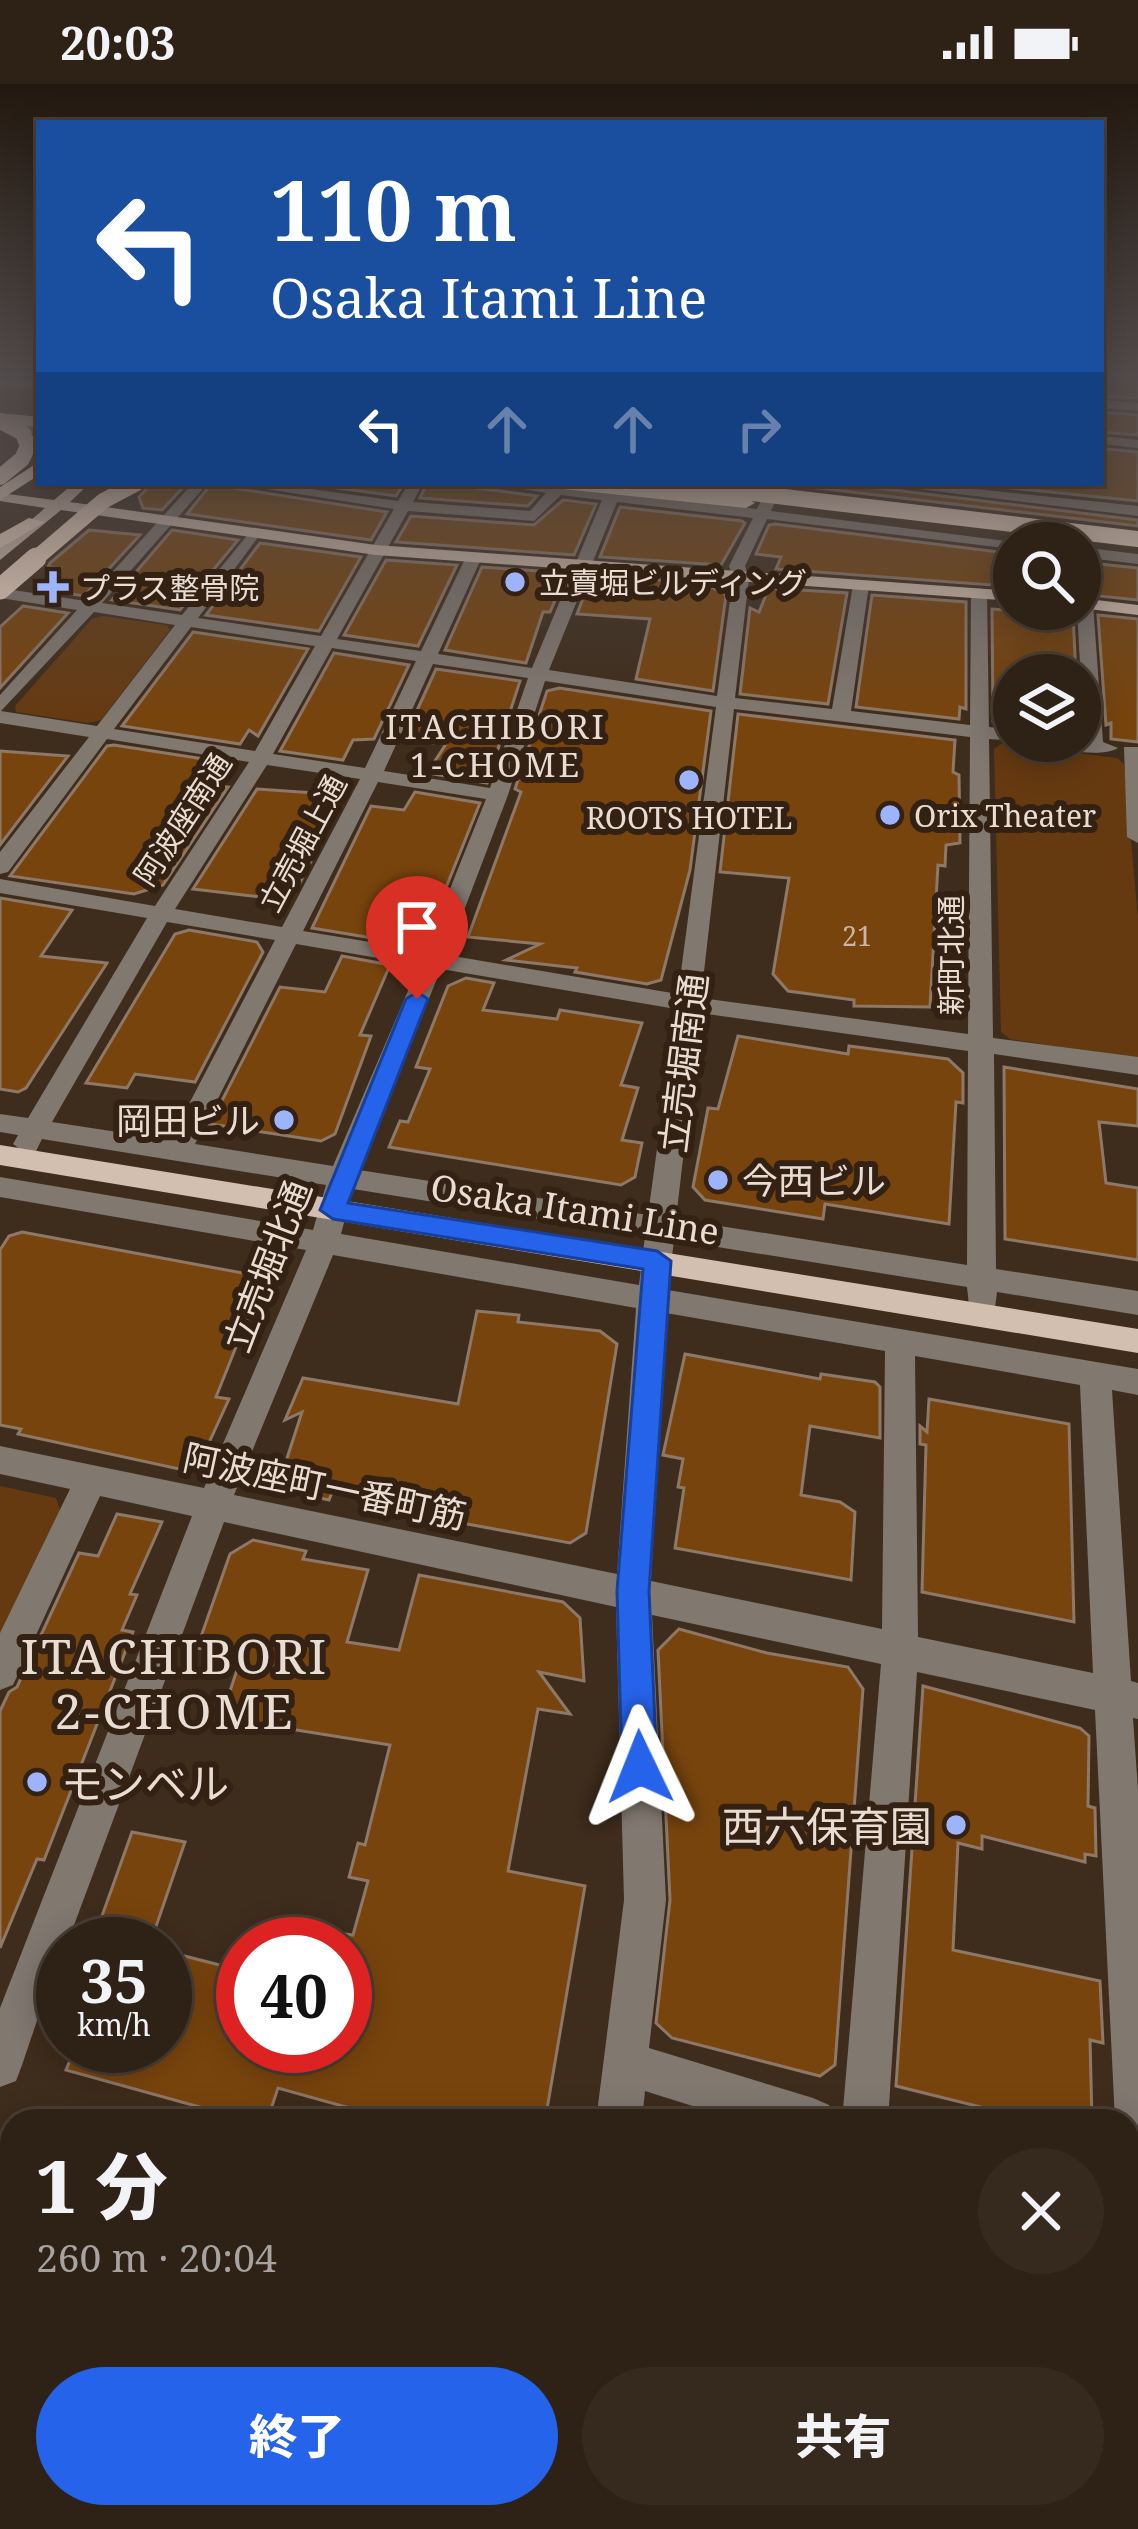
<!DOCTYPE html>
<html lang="ja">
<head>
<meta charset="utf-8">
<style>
	:root { --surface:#2e2115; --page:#36291e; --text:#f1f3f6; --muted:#a7a3a0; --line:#493e34; --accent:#2563eb }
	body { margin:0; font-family:"Noto Serif","Noto Sans JP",serif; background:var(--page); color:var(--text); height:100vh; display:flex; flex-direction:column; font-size:45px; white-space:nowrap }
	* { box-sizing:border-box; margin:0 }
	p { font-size:39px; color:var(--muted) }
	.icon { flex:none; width:66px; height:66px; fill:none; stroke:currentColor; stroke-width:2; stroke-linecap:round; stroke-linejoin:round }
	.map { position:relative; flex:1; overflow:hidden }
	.drawer { position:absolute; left:0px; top:2025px; width:1140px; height:420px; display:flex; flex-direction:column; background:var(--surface); border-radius:36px 36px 0 0; box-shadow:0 6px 30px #0003,0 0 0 3px var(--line) }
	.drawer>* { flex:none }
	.hud { position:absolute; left:36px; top:36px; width:1068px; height:366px; border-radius:0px; box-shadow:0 6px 30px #0003,0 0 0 3px var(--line); background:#1a4fa0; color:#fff; overflow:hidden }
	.tools { position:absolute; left:993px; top:438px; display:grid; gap:24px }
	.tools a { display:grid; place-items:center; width:108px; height:108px; border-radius:50%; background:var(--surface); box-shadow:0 6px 30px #0003,0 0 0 3px var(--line); font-size:60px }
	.speed { position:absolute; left:36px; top:1833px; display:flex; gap:24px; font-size:60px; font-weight:700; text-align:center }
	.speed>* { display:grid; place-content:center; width:156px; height:156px; border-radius:50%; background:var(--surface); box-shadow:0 6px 30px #0003,0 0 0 3px var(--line); line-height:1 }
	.speed small { font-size:30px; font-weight:400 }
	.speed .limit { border:18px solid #d22; background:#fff; color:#111 }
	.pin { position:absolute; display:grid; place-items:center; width:102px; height:102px; color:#fff; margin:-123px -51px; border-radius:50% 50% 50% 0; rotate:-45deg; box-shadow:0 0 12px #0007 }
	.pin .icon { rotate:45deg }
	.me { position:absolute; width:132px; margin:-66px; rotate:358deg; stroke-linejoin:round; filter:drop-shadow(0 0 9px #0008) }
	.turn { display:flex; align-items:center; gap:42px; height:252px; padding:0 36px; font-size:54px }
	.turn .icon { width:156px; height:156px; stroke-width:2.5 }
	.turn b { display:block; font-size:84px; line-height:102px }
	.lanes { display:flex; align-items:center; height:114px; padding:0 36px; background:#0003; justify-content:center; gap:60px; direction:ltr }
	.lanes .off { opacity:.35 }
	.round { display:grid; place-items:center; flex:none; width:126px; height:126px; border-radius:63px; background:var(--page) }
	.summary { display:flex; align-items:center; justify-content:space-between; height:204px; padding:0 36px }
	h1 { font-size:72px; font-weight:800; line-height:90px }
	.primary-button { display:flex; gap:24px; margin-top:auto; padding:24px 36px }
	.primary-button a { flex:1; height:138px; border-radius:72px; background:var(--accent); color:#fff; font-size:48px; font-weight:800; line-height:138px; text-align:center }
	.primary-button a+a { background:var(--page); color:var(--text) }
	.status { display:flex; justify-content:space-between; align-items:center; height:84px; padding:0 60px; background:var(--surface); direction:ltr }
	.status svg { height:33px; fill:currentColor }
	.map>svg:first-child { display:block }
</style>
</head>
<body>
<div class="status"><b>20:03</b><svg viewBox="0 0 49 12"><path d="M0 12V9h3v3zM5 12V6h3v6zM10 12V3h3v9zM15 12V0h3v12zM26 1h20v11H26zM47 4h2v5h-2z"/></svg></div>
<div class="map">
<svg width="1138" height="2445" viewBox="0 0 1138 2445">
	<rect width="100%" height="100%" fill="#3e2c1c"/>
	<!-- green -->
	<g fill="#653a11">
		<path d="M103,532L167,541L170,546L101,636L88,639L16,628L15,622L92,535Z"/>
		<path d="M1001,660L1117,674L1124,680L1138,833V975L1010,955L1001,948L994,665Z"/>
		<path d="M0,1402L56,1414L62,1431L0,1560Z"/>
	</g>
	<!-- building -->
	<g fill="#78440d" stroke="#8e7867" stroke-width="3">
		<path d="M1101,293H1138V314L1101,312Z"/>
		<path d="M1101,328L1138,331V351L1101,348Z"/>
		<path d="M1106,365L1138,368V417L961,399L1101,400Z"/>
		<path d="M152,399H187L162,426L143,424L139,413Z"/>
		<path d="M212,399L227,403L387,428L371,456L187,430Z"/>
		<path d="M300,399H404L396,412Z"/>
		<path d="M427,399H440L537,412L528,422L420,414Z"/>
		<path d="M811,399H866L869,403L1138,436V442L809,403Z"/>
		<path d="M563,416L596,420L574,471L396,458L411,432L534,441Z"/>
		<path d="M620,423L742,437L745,439L721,481L600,473Z"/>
		<path d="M769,441L775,440L999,468L991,501L776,485L781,473L756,470Z"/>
		<path d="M89,446L140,451L84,512L39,505L60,484L48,483L50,479Z"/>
		<path d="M172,446L238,456L180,526L112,516Z"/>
		<path d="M260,459L361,473L319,547L206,531Z"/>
		<path d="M386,476L457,481L418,562L344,551Z"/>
		<path d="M1080,478L1138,484V516L1080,510Z"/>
		<path d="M482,483L567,489L550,528H543L526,579L445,566Z"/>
		<path d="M592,491L713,500L711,503L726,511L713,607L636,595L650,535L577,530Z"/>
		<path d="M769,504L847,509L828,620L740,610L750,524L759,528Z"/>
		<path d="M872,511L966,518V625L960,623L959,635L856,623Z"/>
		<path d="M23,522L68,529L0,604V543Z"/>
		<path d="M992,525L1073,531L1076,591H1014V641L993,637Z"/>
		<path d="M1098,531L1138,535V658L1111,655V639L1106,641Z"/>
		<path d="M193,548L308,565L258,652L249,646L240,660L122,642Z"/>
		<path d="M334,569L409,581L374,655L353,656L343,676L280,667Z"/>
		<path d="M436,585L520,597L487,699L427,689L446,660L403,657Z"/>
		<path d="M559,604L711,627L690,786L661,896L647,900L575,888L577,884L506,876L540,860L468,853L521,708L515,705L547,607Z"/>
		<path d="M738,630L955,656L953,688L959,691L960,759L946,761L945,782L938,781L930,923L854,922V916L788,907L773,890L789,794L720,788Z"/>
		<path d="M114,661L229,679L215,702L228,703L163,801L134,810L10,792L107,662Z"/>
		<path d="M0,667L68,672L0,761Z"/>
		<path d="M257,705L345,711L291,816L284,806L278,815L193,805Z"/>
		<path d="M415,708L480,719L447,801L416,852L402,859L312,844L371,722L404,726Z"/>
		<path d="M0,814L72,826L41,872L107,879L26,1004L18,1008L0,1005Z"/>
		<path d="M189,846L257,858L263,868L195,998L135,990L127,1004L86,999L175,850Z"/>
		<path d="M342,872L390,881L360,951L371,952L335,1050L321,1057L210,1040L280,903L325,908Z"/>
		<path d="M466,894L494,899L483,926L557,935L560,926L642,939L621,1001L638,1004L622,1056L642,1059L635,1093L621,1101L389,1063L400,1037L408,1038L430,985L416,983L448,902Z"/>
		<path d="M738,952L848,970L849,962L948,975L963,989V1019L956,1018L949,1140L825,1120L823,1135L705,1116L693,1103L708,1024L718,1025Z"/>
		<path d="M1004,983L1138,1005V1042L1099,1038L1106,1099L1138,1104V1176L1005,1155Z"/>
		<path d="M22,1148L264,1193L216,1313L229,1315L202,1374L179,1385L18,1350L21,1345L0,1341V1166L9,1152Z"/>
		<path d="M477,1227L519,1231L518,1238L600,1247L617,1260L586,1449L570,1459L381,1424L386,1407L336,1399L329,1416L277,1405L302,1328L285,1336L303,1294L458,1320Z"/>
		<path d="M685,1270L820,1295L821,1290L875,1298L880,1303V1354L810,1342L801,1411L840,1418L855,1428L851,1496L675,1464L684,1404L678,1403L683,1375L663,1371Z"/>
		<path d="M929,1315L1069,1340L1074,1538L922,1508L926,1361L920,1360V1342L927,1348Z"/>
		<path d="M117,1430L162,1438L130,1510L137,1511L122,1546L133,1548L44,1776L37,1775L0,1864V1627L9,1608L17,1603L79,1469L98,1472Z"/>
		<path d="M253,1456L306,1467L303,1475L368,1486L347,1558L399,1566L419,1491L563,1518L580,1534L584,1597L539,1588L570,1630L538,1625L508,1787L585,1802L545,2037H361L364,2028L278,2004L267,2037H250L66,1986L76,1962H165V1867L243,1887V1962H345V1850L353,1851L368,1797L349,1793L358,1759L365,1761L390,1661L221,1634L242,1571L197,1564L230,1470Z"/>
		<path d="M679,1545L767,1569L848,1583L863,1605L835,1981L820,1992L672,1954L656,1939L670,1816L658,1566Z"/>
		<path d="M923,1602L1080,1644L1089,1652L1088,1722L1095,1724L1096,1772L1085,1770V1778L982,1752V1765L958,1759L953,1866L1100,1897L1103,1959L1090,1956L1092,2037H1037L896,2002Z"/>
		<path d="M132,1748L185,1758L150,1860H92Z"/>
	</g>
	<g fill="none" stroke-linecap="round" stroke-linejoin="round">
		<!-- minor -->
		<g fill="#817870" fill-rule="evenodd">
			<path d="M0,294L39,297V305L0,302Z"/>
			<path d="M1101,316L1138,319V327L1101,324Z"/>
			<path d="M0,337L39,342V350L0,345Z"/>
			<path d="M1101,352L1138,356V364L1101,360Z"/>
			<path d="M193,399H208L102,519L182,531L254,443L262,448L198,534L321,552L394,425L228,399H267L398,417L409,399H423L413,418L530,427L546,409L490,399H534L757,425L770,399H784L771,427L1021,459H1014L1011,511L1003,516L995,511L1004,464L767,435L745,482L749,494L735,614L832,625L853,501L861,496L869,501L851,627L970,641L971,509L979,504L987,509L989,643L1014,646L1017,657L989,655L993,954L1138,973V991L994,970L996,1185L1138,1207V1231L997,1208L993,1240H971L967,1203L674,1156L668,1206L1138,1285V1311L1112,1306L1131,1597L1138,1599V1635L1133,1634L1138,1706V2073L1128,2069V2037H1115L1095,1626L917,1588L888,2037H842L881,1580L652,1531L666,1816L649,1964L813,2014L829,2021L836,2037H740L645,2007L642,2037H596L624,1816L616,1523L224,1438L67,1860H63L22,1981L16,1997L0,2003V1924L192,1432L100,1412L13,1601L0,1606V1549L70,1405L0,1390V1362L204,1404L306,1166L0,1113V1093L313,1146L326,1101L42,1055L36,1067L26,1070L13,1060L18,1051L0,1048V1030L28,1034L147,834L0,809V795L155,822L249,678L107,655L8,788L0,790V768L89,653L0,639V611L77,526L0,514V504L86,517ZM561,411L602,416L532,584L438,570L481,475L473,470L465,475L421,567L337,555L408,427L534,437ZM617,418L753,434L729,482L733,494L717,612L549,586ZM94,528L175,541L97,642L1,627ZM191,543L315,562L255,667L114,645ZM332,564L416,577L365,684L273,670ZM433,580L528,594L490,704L384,687ZM545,597L716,623L678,910L447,871L508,711ZM734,625L970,653L968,950L701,914ZM267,681L360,695L282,843L175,825ZM378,698L486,715L425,867L303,847ZM167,838L275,856L170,1056L52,1038ZM296,860L419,881L333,1082L195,1060ZM441,885L676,925L648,1131L359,1086ZM700,929L968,967L967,1181L676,1135ZM353,1105L645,1152L639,1201L341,1150ZM333,1171L636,1224L617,1490L234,1411ZM666,1229L885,1267L882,1545L651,1497ZM915,1272L1080,1301L1093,1589L918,1553Z"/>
			<path d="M870,399H918L1138,422V432Z"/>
			<path d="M1080,463L1138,470V480L1080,473Z"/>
			<path d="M1085,514L1093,519L1103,658L1118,664C1101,674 1060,667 1043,657L1084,655L1077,525Z"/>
			<path d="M1124,663H1138V759L1127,753Z"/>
			<path d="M1128,2108L1138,2110V2158L1128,2154Z"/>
			<path d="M534,2433H586L585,2445H533Z"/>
		</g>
		<!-- major -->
		<g fill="#d3bfaf" fill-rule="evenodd">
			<path d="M74,399H90L70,418L376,461L1014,507V517L376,471L61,426L0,476V463L45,424L0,417V409L54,416Z"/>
			<path d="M1080,514L1138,521V531L1080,524Z"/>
			<path d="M0,1061L1138,1245V1269L0,1081Z"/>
		</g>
		<!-- highway -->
		<g fill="#f3dbc8" fill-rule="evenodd">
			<path d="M0,329L39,333V343L0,339Z"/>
			<path d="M39,378V391L0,416V403Z"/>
			<path d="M544,399H604L746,414L755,419L746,424L553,404Z"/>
			<path d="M29,434L45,438L0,464V450Z"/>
		</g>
		<!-- highway-bridge-far1 -->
		<g stroke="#f3dbc8" stroke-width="16">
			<path d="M0,337L23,349L28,362L22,375L0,393"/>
			<path d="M667,399L1138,455"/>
			<path d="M33,477L103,417L137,399"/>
		</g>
		<!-- highway-bridge -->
		<path stroke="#f3dbc8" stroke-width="21" d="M0,505L36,474"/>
	</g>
	<!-- sky -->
	<linearGradient id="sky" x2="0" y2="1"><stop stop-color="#22180f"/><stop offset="0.46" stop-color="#524b4b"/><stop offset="1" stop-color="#524b4b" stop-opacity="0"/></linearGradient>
	<rect width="1138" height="636" fill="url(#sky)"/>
	<!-- route -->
	<path fill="#2563eb" stroke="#184099" stroke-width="3" d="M417,908L428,915L348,1119L657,1167L671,1177L649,1507L657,1683L652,1696L640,1701L627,1696L622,1683L617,1507L643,1185L333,1135L320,1126L406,915Z"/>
	<!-- markers -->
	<g fill="#9db4fd" stroke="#332213" stroke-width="4.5">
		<circle cx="515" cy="498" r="12"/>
		<path d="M47 485h12v12h12v12h-12v12h-12v-12h-12v-12h12z"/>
		<circle cx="689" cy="696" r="12"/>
		<circle cx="890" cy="731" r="12"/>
		<circle cx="284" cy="1036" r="12"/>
		<circle cx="718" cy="1096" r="12"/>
		<circle cx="37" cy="1698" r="12"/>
		<circle cx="956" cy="1741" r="12"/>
	</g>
	<g text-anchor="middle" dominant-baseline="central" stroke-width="12" stroke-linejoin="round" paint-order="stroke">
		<!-- far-number labels -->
		<g font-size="27" fill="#ccb6a2">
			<text x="857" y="851">21</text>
		</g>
		<!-- far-poi labels -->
		<g font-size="30" fill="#e8dcd3" stroke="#332213" text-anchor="start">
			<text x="539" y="498">立賣堀ビルディング</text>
			<text x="80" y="503">プラス整骨院</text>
			<text x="914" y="731">Orix Theater</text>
			<text x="689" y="733" text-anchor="middle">ROOTS HOTEL</text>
		</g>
		<!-- far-street labels -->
		<g font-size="30" fill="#e8dcd3" stroke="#332213">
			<text transform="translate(182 735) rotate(-57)">阿波座南通</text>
			<text transform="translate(302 759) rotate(-62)">立売堀上通</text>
			<text transform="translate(950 871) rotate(-90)">新町北通</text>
		</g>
		<!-- far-neighbourhood labels -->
		<g font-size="33" letter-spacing="3" fill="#e8dcd3" stroke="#332213">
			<text x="496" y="642">ITACHIBORI<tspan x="496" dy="38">1-CHOME</tspan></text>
		</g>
		<!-- street labels -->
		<g font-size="36" fill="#e8dcd3" stroke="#332213">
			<text transform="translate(683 979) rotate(-83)">立売堀南通</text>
			<text transform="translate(575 1125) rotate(9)">Osaka Itami Line</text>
			<text transform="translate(267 1182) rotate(-69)">立売堀北通</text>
			<text transform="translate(325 1402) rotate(12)">阿波座町一番町筋</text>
		</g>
		<!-- poi labels -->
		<g font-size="36" fill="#e8dcd3" stroke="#332213" text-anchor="end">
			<text x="260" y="1036">岡田ビル</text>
			<text x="742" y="1096" text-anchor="start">今西ビル</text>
		</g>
		<!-- near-poi labels -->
		<g font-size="42" fill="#e8dcd3" stroke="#332213" text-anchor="start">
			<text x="61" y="1698">モンベル</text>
			<text x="932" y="1741" text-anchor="end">西六保育園</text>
		</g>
		<!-- near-neighbourhood labels -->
		<g font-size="48" letter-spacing="3" fill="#e8dcd3" stroke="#332213">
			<text x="175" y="1571">ITACHIBORI<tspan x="175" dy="55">2-CHOME</tspan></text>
		</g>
	</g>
</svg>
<div class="tools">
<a><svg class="icon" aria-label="search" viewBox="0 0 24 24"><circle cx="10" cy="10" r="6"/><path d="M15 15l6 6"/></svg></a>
<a><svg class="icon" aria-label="layers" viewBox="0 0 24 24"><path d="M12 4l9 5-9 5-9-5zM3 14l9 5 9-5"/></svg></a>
</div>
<div class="speed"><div>35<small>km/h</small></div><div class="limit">40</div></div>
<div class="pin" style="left:417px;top:915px;background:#d93025"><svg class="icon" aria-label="arrive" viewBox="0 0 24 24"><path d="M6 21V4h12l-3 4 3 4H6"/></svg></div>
<svg class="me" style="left:640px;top:1683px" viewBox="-20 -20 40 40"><path d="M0-17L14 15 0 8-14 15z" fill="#2563eb" stroke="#fff" stroke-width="4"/></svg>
<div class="hud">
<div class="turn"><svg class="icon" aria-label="left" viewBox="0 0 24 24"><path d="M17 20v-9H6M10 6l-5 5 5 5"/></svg><div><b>110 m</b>Osaka Itami Line</div></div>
<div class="lanes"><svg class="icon" aria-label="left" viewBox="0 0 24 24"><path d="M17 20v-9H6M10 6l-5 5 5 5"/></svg><svg class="icon off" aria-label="ahead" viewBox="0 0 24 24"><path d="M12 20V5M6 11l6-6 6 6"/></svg><svg class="icon off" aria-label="ahead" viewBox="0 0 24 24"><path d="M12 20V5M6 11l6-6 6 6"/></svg><svg class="icon off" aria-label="right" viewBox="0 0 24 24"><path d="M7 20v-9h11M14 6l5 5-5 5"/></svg></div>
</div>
<section class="drawer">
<div class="summary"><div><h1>1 分</h1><p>260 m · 20:04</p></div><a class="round"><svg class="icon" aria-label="close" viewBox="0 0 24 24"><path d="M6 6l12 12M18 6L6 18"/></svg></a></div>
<div class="primary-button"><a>終了</a><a>共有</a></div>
</section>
</div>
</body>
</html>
